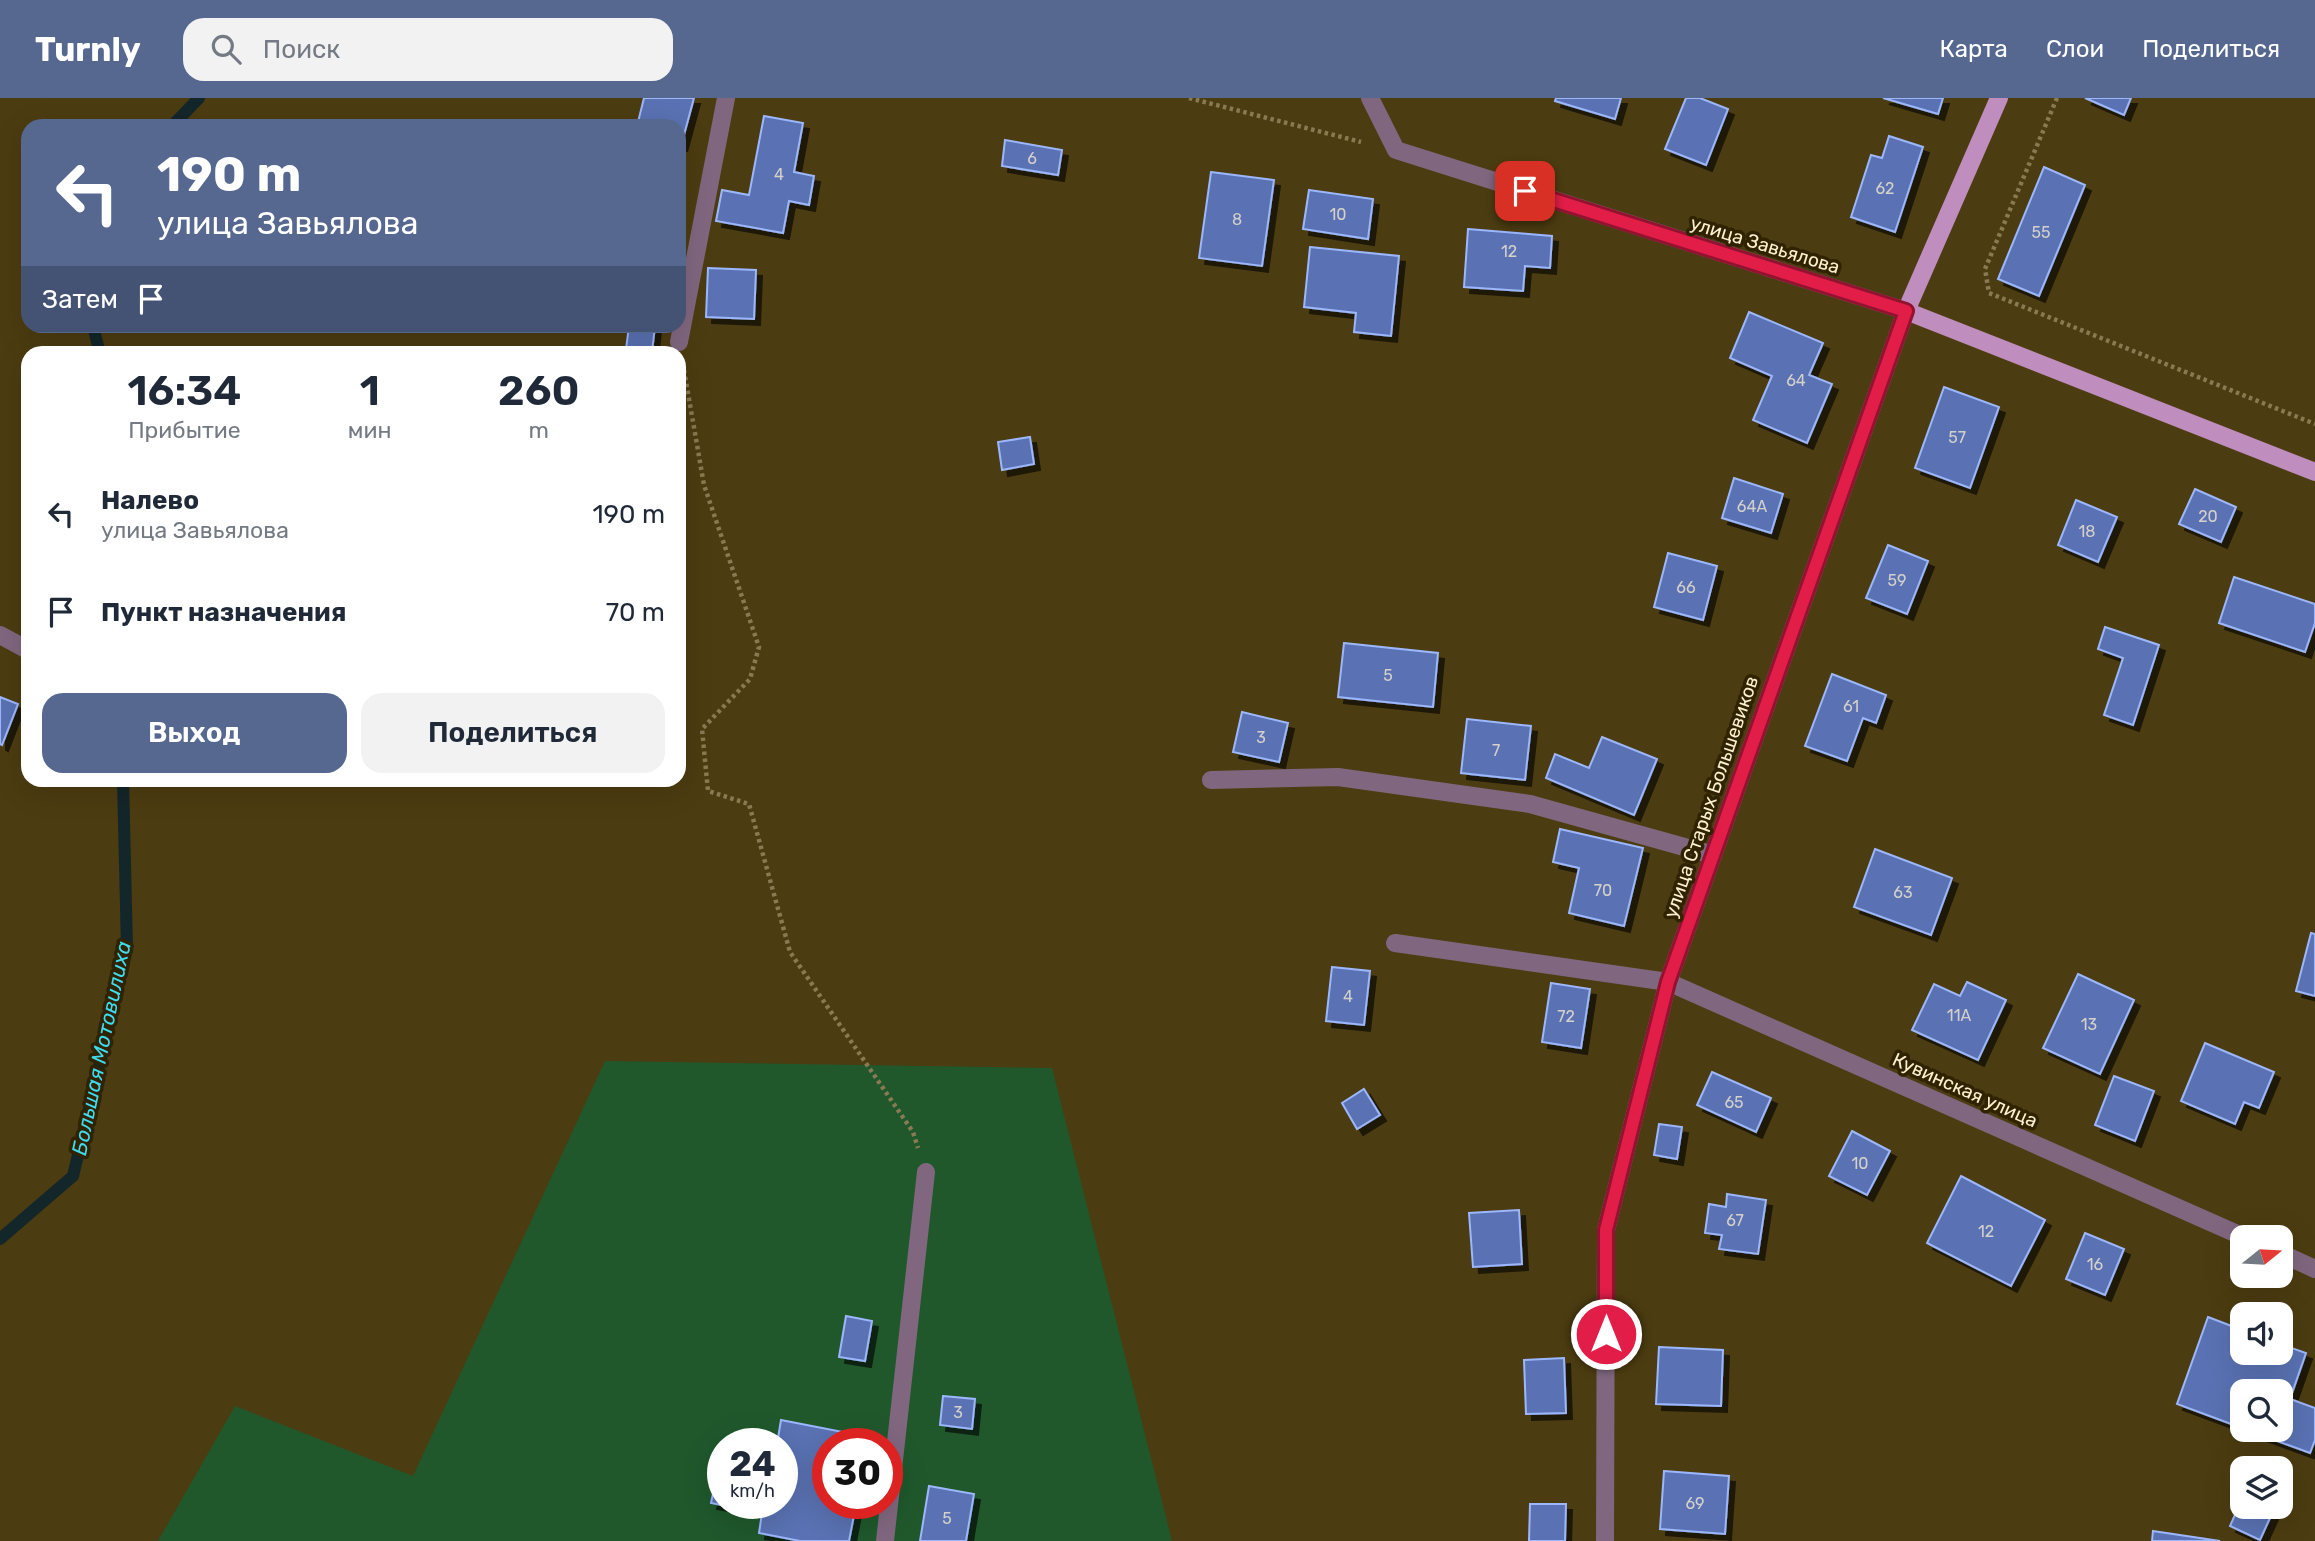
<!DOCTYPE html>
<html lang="ru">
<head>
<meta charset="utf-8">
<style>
	:root { --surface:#fff; --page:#f2f2f3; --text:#1f2937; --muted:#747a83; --accent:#566890 }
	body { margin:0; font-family:Rubik,sans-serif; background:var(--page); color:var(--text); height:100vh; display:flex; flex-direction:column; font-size:26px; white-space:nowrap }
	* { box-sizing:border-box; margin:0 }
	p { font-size:23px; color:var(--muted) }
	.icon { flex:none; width:38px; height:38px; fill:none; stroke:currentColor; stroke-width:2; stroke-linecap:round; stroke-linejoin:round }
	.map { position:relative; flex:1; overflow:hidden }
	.details { position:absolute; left:21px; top:248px; width:665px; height:441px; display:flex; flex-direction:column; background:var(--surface); border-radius:21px; box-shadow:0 7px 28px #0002 }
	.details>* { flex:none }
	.top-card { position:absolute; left:21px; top:21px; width:665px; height:214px; border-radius:21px; box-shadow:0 7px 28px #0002; background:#566890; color:#fff; overflow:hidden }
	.needle { width:46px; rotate:72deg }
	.fabs { position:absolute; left:2230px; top:1127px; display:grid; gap:14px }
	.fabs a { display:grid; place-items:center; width:63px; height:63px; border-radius:14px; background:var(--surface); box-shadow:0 7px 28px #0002; font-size:35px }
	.speed { position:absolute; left:707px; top:1330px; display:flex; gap:14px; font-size:35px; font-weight:700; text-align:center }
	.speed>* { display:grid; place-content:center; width:91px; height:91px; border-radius:50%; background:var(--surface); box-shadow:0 7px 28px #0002; line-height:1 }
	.speed small { font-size:18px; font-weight:400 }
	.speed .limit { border:10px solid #d22; background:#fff; color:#111 }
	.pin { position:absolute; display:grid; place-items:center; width:60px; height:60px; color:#fff; margin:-30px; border-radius:14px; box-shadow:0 4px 10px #0006 }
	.me { position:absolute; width:77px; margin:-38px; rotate:0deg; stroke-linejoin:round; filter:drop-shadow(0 0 5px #0008) }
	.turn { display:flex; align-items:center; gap:24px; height:147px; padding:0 21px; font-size:32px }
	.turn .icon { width:91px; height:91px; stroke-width:2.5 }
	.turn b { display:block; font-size:49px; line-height:60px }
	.then { display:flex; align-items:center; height:66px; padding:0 21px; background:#0003; gap:14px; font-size:26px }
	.eta { display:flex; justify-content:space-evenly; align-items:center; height:119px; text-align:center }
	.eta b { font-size:42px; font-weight:600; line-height:49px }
	.primary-button { display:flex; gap:14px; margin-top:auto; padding:14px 21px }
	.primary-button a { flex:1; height:80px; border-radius:21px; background:var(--accent); color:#fff; font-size:28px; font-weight:600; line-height:80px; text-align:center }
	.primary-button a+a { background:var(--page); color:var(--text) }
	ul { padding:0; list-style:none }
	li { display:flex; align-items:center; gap:21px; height:98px; padding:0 21px }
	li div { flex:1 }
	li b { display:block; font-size:26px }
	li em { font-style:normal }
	header { display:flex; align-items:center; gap:42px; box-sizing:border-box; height:98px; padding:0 35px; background:var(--accent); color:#fff }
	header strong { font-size:33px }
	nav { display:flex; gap:38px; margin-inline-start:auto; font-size:24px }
	.search { width:490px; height:63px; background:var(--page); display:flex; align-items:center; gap:18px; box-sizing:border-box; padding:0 24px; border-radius:21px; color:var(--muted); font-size:26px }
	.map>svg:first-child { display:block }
</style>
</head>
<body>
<header>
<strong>Turnly</strong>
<div class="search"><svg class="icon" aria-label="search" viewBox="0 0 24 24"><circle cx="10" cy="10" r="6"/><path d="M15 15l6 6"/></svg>Поиск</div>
<nav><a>Карта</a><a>Слои</a><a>Поделиться</a></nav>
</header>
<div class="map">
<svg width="2315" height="1443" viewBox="0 0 2315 1443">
	<defs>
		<filter id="shadow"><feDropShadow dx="6" dy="6" stdDeviation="0" flood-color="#0009"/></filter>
	</defs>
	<rect width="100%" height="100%" fill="#4c3c11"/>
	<!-- green -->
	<path fill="#20582c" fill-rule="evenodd" d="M605,963L1052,970L1172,1443H158L235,1308L413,1378ZM723,1346H782V1405H723ZM828,1346H887V1405H828Z"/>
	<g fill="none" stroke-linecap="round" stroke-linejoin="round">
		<!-- stream -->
		<g stroke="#132629" stroke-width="12">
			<path d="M172,28L199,0"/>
			<path d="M93,228L100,256"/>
			<path d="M0,1141L73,1078L127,851L123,682"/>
		</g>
	</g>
	<!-- building -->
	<g fill="#5a72b3" stroke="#9cb7fd" stroke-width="2" filter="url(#shadow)">
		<path d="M644,0H694L681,48L679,28H637Z"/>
		<path d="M1556,0H1621L1615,21L1555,3Z"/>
		<path d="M1686,0H1700L1728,11L1706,67L1665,51Z"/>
		<path d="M1883,0H1943L1938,16Z"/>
		<path d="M2085,0H2131L2124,17Z"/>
		<path d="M764,18L803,25L794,74L814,78L809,107L789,103L783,135L716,123L722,92L749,97Z"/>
		<path d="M1889,38L1923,49L1895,134L1851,119L1871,57L1882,60Z"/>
		<path d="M1005,42L1062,52L1058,77L1002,68Z"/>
		<path d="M2044,69L2085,87L2039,198L1998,181Z"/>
		<path d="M1211,74L1274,82L1262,168L1199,160Z"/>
		<path d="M1309,92L1373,101L1368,141L1303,131Z"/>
		<path d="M1468,131L1552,138L1550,170L1525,168L1523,193L1464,189Z"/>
		<path d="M1310,149L1399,158L1391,238L1354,234L1356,215L1304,209Z"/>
		<path d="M708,170L756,172L754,221L706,219Z"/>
		<path d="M1749,214L1823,245L1809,277L1832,286L1807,345L1753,322L1772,278L1730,260Z"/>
		<path d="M629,228H655L652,254L626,251Z"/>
		<path d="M1944,289L1999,309L1970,390L1915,370Z"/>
		<path d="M1030,339L1034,366L1002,372L998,344Z"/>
		<path d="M1734,380L1783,396L1771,435L1722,420Z"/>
		<path d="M2195,391L2236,409L2221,444L2179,426Z"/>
		<path d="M2076,402L2117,419L2098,464L2058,447Z"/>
		<path d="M1888,447L1928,463L1907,516L1866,500Z"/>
		<path d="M1668,455L1717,468L1703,522L1654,509Z"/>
		<path d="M2234,479L2315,506V525L2305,554L2219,525Z"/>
		<path d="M2105,529L2159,547L2133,627L2104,617L2123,560L2098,551Z"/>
		<path d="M1344,545L1438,555L1433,609L1338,599Z"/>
		<path d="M1832,576L1886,597L1876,625L1863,620L1847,663L1805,648Z"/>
		<path d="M0,599L18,606L2,647L0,646Z"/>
		<path d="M1242,614L1288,625L1279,664L1233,654Z"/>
		<path d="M1467,621L1531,628L1525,682L1461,675Z"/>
		<path d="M1602,639L1657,661L1634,717L1546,680L1555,656L1589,670Z"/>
		<path d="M1560,731L1643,750L1624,828L1569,815L1579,770L1553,764Z"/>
		<path d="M1875,751L1952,780L1931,837L1854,809Z"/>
		<path d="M2311,835L2315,836V898L2296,893Z"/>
		<path d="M1332,869L1370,873L1364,927L1326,923Z"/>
		<path d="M2078,876L2134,902L2100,976L2043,950Z"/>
		<path d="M1967,884L2006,902L1978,962L1912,932L1934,886L1960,898Z"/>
		<path d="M1551,885L1590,891L1581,950L1542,944Z"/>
		<path d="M2205,945L2274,974L2259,1010L2244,1004L2235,1026L2181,1003Z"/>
		<path d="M1712,974L1771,1000L1756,1034L1697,1007Z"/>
		<path d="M2114,978L2154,993L2135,1043L2095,1027Z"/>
		<path d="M1364,991L1380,1017L1357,1031L1342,1005Z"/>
		<path d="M1659,1026L1682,1029L1677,1061L1654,1057Z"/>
		<path d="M1852,1033L1890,1053L1867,1097L1829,1078Z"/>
		<path d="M1961,1078L2045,1122L2011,1188L1927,1145Z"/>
		<path d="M1727,1096L1766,1102L1758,1156L1719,1151L1722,1137L1705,1135L1709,1106L1726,1109Z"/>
		<path d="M1519,1112L1522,1166L1473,1169L1469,1115Z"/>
		<path d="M2085,1135L2124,1151L2105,1197L2066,1181Z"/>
		<path d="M846,1218L872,1223L865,1263L839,1259Z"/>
		<path d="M2208,1219L2242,1232V1255H2280V1246L2306,1255L2290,1301L2315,1310V1342L2310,1355L2247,1332H2280V1293H2242V1330L2177,1306Z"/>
		<path d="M1659,1249L1723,1252L1721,1308L1656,1306Z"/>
		<path d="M1564,1260L1566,1315L1526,1316L1524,1262Z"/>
		<path d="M943,1298L975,1301L972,1331L940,1327Z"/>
		<path d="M781,1322L848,1335L846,1346H828V1405L855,1412L849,1443H800L759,1435L762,1415L711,1405L718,1372L723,1373V1405H782V1346H777Z"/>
		<path d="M1664,1373L1729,1378L1725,1436L1660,1431Z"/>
		<path d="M929,1388L974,1396L966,1443H920Z"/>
		<path d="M2242,1401V1409H2275L2260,1442L2230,1428Z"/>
		<path d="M1530,1406H1566L1565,1443H1529Z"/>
		<path d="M2153,1433L2220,1443H2152Z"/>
	</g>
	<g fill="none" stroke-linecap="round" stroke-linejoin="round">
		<!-- path -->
		<g stroke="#887a53" stroke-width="4.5" stroke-dasharray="3.5 3.5" stroke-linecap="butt">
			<path d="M1189,0L1361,44"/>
			<path d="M2057,0L1985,171L1989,195L2315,326"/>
			<path d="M684,272L704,387L759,549L750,581L702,631L708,693L749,706L790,854L913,1034L918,1050"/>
		</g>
		<!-- minor -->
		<g stroke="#80677f" stroke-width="18">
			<path d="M1370,0L1396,52L1906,213L1668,884L1606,1132L1605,1443"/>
			<path d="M679,244L726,0"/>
			<path d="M0,537L26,551"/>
			<path d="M1211,682L1338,679L1530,706L1713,757"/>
			<path d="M1395,845L1668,884L2244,1139"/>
			<path d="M2280,1155L2315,1171"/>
			<path d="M885,1443L926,1074"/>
		</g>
		<!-- major -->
		<path stroke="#c08ebe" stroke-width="18" d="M1999,0L1906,213L2315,374"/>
	</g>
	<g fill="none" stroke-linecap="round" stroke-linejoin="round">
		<defs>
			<path id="route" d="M1525,93L1906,213L1668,884L1606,1132V1236"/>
		</defs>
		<!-- route casing -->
		<use href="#route" stroke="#92132f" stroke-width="18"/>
		<!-- route -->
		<use href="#route" stroke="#e11d48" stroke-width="12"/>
	</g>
	<g text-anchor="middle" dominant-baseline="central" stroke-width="7" stroke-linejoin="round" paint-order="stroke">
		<!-- number labels -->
		<g font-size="16" fill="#d4d0ca">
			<text x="1032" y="60">6</text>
			<text x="779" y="76">4</text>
			<text x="1885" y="90">62</text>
			<text x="1338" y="116">10</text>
			<text x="1237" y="121">8</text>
			<text x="2041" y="134">55</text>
			<text x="1509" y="153">12</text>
			<text x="1796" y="282">64</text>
			<text x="1957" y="339">57</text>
			<text x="1752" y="408">64А</text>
			<text x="2208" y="418">20</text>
			<text x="2087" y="433">18</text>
			<text x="1897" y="482">59</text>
			<text x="1686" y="489">66</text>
			<text x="1388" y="577">5</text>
			<text x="1851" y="608">61</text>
			<text x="1261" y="639">3</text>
			<text x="1496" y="652">7</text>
			<text x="1603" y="792">70</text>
			<text x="1903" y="794">63</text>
			<text x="1348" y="898">4</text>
			<text x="1959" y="917">11А</text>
			<text x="1566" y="918">72</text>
			<text x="2089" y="926">13</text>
			<text x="1734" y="1004">65</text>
			<text x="1860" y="1065">10</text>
			<text x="1735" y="1122">67</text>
			<text x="1986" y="1133">12</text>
			<text x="2095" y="1166">16</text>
			<text x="958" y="1314">3</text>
			<text x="1695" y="1405">69</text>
			<text x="947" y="1420">5</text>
		</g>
		<!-- street labels -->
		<g font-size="19" fill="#fcf0d1" stroke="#302301">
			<text transform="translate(1765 147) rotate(17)">улица Завьялова</text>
			<text transform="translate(1711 699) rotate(-71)">улица Старых Большевиков</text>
			<text transform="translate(1965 992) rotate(24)">Кувинская улица</text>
		</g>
		<!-- water labels -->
		<g font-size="21" font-style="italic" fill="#3fdbef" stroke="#302301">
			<text transform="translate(101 950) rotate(-78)">Большая Мотовилиха</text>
		</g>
	</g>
</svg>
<div class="fabs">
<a><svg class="needle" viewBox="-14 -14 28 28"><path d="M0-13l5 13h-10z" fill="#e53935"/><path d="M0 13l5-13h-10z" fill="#747a83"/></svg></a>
<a><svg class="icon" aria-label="sound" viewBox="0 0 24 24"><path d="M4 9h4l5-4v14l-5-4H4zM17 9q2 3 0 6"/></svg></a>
<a><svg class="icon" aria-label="search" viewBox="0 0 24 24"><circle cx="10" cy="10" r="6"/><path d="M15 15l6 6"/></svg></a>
<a><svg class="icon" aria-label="layers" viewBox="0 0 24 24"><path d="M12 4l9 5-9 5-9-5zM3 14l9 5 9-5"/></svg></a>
</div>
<div class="speed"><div>24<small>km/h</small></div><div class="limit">30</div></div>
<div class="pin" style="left:1525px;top:93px;background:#d93025"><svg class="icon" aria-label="arrive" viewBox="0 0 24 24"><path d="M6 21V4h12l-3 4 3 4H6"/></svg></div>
<svg class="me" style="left:1606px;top:1236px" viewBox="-20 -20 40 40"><circle r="17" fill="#e11d48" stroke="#fff" stroke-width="3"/><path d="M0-11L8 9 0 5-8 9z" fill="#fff"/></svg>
<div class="top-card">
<div class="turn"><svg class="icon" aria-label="left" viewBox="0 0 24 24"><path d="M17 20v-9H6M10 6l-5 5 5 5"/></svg><div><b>190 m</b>улица Завьялова</div></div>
<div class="then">Затем<svg class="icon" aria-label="arrive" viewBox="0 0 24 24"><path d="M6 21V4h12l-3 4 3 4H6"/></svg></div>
</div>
<section class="details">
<div class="eta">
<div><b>16:34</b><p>Прибытие</p></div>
<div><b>1</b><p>мин</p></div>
<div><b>260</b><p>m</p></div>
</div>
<ul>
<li><svg class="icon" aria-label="left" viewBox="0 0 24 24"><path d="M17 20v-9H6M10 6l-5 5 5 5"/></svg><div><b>Налево</b><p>улица Завьялова</p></div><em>190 m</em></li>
<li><svg class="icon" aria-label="arrive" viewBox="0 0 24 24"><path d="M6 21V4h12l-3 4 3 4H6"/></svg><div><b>Пункт назначения</b></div><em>70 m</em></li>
</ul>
<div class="primary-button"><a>Выход</a><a>Поделиться</a></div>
</section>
</div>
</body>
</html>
